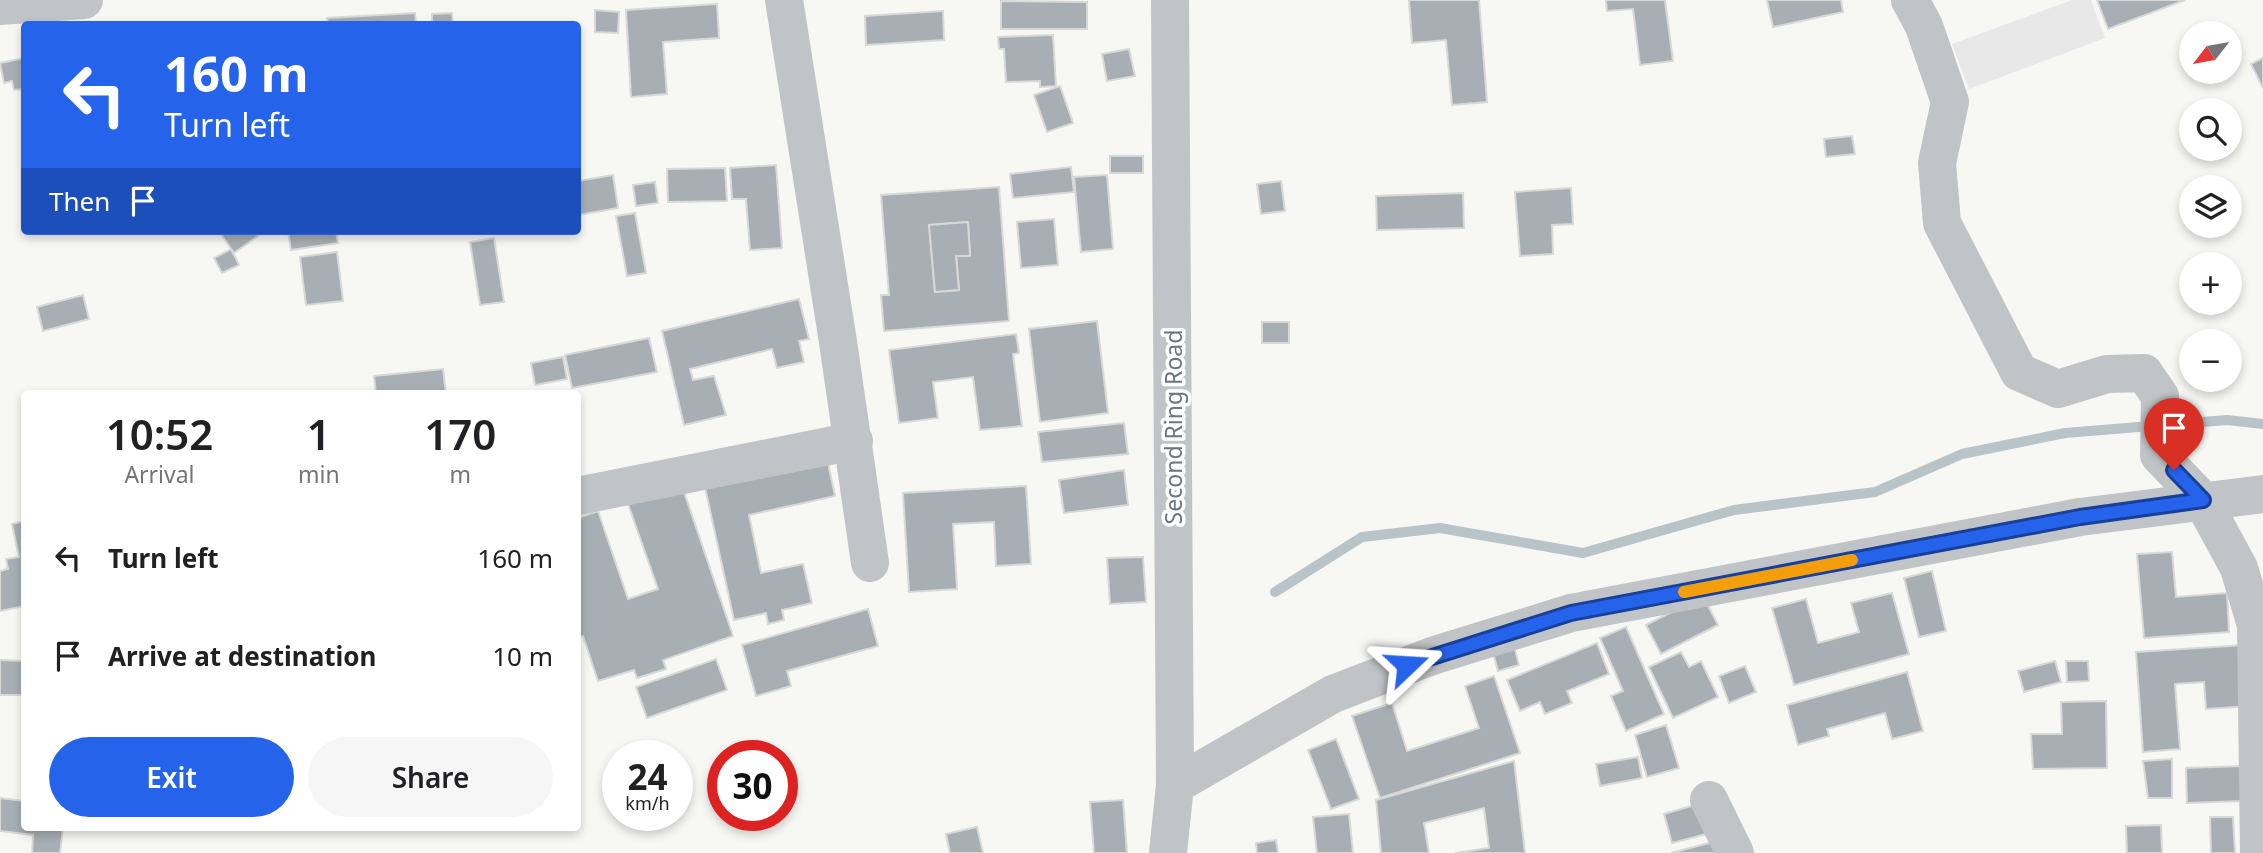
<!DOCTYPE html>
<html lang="en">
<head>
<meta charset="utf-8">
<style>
	:root { --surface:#fff; --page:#f6f6f6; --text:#202124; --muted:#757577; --accent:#2563eb }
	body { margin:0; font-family:"Noto Sans",sans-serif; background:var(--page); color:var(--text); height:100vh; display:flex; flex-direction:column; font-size:26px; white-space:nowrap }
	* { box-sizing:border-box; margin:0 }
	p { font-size:23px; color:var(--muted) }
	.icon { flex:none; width:38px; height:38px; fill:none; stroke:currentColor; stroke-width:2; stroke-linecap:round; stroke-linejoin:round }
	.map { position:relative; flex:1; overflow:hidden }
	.drawer { position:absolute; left:21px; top:390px; width:560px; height:441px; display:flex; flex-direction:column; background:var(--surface); border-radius:7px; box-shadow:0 4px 10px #0003 }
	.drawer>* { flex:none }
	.hud { position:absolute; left:21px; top:21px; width:560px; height:214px; border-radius:7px; box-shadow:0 4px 10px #0003; background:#2563eb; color:#fff; overflow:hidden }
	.needle { width:46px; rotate:239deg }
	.fabs { position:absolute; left:2179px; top:21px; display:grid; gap:14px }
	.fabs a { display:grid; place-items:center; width:63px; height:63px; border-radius:50%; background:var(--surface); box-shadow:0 4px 10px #0003; font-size:35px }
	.speed { position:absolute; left:602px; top:740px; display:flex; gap:14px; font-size:35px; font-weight:700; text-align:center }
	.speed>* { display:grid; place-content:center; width:91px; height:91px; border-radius:50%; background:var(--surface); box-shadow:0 4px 10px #0003; line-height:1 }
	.speed small { font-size:18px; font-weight:400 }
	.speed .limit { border:10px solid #d22; background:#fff; color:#111 }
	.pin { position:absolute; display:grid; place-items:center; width:60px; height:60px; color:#fff; margin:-72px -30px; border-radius:50% 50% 50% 0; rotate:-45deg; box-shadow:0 0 7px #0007 }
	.pin .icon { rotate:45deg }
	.me { position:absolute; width:77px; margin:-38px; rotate:70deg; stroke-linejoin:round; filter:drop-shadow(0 0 5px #0008) }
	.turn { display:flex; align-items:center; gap:24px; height:147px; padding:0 28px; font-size:32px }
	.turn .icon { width:91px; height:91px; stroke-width:2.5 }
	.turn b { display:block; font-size:49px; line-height:60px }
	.then { display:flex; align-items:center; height:66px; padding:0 28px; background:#0003; gap:14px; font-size:26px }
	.eta { display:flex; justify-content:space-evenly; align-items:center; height:119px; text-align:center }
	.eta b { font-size:42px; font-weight:600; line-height:49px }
	.cta { display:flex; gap:14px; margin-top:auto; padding:14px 28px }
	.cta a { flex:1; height:80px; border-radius:42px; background:var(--accent); color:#fff; font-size:28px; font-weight:600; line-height:80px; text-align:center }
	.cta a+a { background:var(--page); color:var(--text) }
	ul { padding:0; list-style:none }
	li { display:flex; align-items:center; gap:21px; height:98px; padding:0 28px }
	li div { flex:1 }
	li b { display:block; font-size:26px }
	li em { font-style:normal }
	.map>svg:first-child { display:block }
</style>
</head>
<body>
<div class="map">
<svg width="2263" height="853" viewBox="0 0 2263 853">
	<rect width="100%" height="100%" fill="#f7f7f4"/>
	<!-- built -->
	<path fill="#e7e8e7" d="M2072,0H2091L2105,38L1969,89L1952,44Z"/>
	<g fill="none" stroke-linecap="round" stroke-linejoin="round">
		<!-- stream -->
		<g stroke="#b9c4c8" stroke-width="10">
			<path d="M2166,425L2227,420L2263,424"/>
			<path d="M1275,592L1362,537L1440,528L1583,553L1734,510L1875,492L1962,454L2065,433L2151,426"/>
		</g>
	</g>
	<!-- building -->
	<g fill="#a7afb4" stroke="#d8d8d6" stroke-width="2" fill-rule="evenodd">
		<path d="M1409,0H1479L1487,102L1452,105L1446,40L1412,43Z"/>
		<path d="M1606,0H1665L1673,61L1640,65L1633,9L1607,11Z"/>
		<path d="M1767,0H1841L1843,12L1773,27Z"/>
		<path d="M2097,0H2185L2108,29Z"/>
		<path d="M1001,1L1087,2V29H1001Z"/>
		<path d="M717,4L719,38L663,42L667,94L631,97L626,10Z"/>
		<path d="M595,10L619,12L618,33L595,32Z"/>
		<path d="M943,11L944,40L866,45L865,16Z"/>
		<path d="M415,13L416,24H328L327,18Z"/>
		<path d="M452,13L453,24H432V14Z"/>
		<path d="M1053,35L1056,86L1040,87V81L1006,82L1004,49H999L998,37Z"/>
		<path d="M1129,49L1135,76L1107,81L1102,54Z"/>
		<path d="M24,58V89L14,90L12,81L4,83L0,63Z"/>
		<path d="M2263,58V88L2251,64Z"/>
		<path d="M1060,86L1073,123L1047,132L1034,95Z"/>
		<path d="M1852,136L1855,154L1826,157L1824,139Z"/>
		<rect x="1110" y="156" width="33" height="17"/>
		<path d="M776,165L782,248L750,250L746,199H732L730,168Z"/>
		<path d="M1071,167L1074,192L1013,198L1010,174Z"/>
		<path d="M725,168L727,201L668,202L667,169Z"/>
		<path d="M613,175L618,208L578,215V181Z"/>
		<path d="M1107,175L1113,249L1081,252L1074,177Z"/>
		<path d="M1281,181L1285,211L1261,214L1257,184Z"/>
		<path d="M655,182L658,203L636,206L633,185Z"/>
		<path d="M999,187L1009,321L884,331L881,295H889L881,195ZM968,222L970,256H956L959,290L935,292L929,225Z"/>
		<path d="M1571,188L1573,224L1552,225L1553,254L1520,256L1515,192Z"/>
		<path d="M1463,193L1464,228L1377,230L1376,196Z"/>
		<path d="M635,213L646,273L627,276L616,216Z"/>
		<path d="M1054,219L1058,265L1021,268L1017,222Z"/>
		<path d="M968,222L970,256H956L959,290L935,292L929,225Z"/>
		<path d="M219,231H265L234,253Z"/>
		<path d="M288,231H336L338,243L291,250Z"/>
		<path d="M494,238L504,302L480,305L470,242Z"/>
		<path d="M231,249L239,265L222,273L214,258Z"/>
		<path d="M337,252L343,301L306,305L300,257Z"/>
		<path d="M83,295L89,319L43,331L37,307Z"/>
		<path d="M799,299L809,339L799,341L804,362L777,368L772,349L690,369L693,380L714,376L726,415L684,425L662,331Z"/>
		<path d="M1097,321L1108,413L1040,422L1029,329Z"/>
		<rect x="1262" y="322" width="27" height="21"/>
		<path d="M1016,334L1019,353L1013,354L1022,426L980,430L973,377L933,382L938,418L899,423L889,350Z"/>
		<path d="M649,338L657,372L572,388L565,355Z"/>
		<path d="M563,357L567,379L535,385L531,363Z"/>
		<path d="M443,369L446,394H376L374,376Z"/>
		<path d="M1124,423L1128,454L1042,462L1038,432Z"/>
		<path d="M828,463L835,496L749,515L761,573L803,564L812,603L782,610L784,620L768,624L766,613L734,620L705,487Z"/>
		<path d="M1124,470L1128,505L1064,513L1059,480Z"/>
		<path d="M681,483L733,636L663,660L666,669L637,678L634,670L598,681L583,636L578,638V518L598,511L628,599L658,589L627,501Z"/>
		<path d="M1026,486L1031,564L996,566L994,522L953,524L957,589L909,592L903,493Z"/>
		<path d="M24,521V606L0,611V571L8,569L6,559L19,557L12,524Z"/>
		<path d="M2172,552L2176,597L2227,593L2229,632L2144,638L2137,554Z"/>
		<path d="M1143,557L1146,602L1110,604L1107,558Z"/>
		<path d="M1932,571L1946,631L1919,637L1904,578Z"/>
		<path d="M1892,593L1909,654L1794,685L1772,608L1806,599L1818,643L1859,632L1851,603Z"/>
		<path d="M1703,596L1718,625L1661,654L1646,625Z"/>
		<path d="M868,609L878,646L787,671L791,686L756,696L742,645Z"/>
		<path d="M1626,627L1664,714L1626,731L1611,696L1623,691L1600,638Z"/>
		<path d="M1513,642L1519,665L1498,671L1492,649Z"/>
		<path d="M1597,643L1609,674L1567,691L1572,703L1545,714L1540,702L1520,711L1507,680Z"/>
		<path d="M2245,645L2250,706L2206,709L2204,682L2175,684L2180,749L2143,752L2136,652Z"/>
		<path d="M1681,652L1689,667L1701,661L1718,697L1673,718L1649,667Z"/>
		<path d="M716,659L727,690L647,718L636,687Z"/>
		<path d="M0,660L24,661V695H0Z"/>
		<path d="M2055,661L2061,682L2024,692L2018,671Z"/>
		<path d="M2066,661H2088L2089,681L2067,682Z"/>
		<path d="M1745,666L1756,692L1729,703L1719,676Z"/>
		<path d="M1907,672L1923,731L1892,739L1885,713L1827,729L1829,736L1798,745L1787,705Z"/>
		<path d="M1494,676L1520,753L1380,798L1352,716L1392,703L1407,751L1479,728L1465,686Z"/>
		<path d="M2106,701L2107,768L2033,769L2031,734H2062L2061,702Z"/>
		<path d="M1666,725L1679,768L1647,777L1635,735Z"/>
		<path d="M1336,739L1359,799L1331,809L1308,750Z"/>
		<path d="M1638,757L1642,778L1600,786L1596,764Z"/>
		<path d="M2172,759V798H2148L2143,761Z"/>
		<path d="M1514,761L1525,853H1455L1489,848L1484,808L1424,823L1429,853H1381L1376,800Z"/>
		<path d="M2242,766L2243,801L2187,803L2186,768Z"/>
		<path d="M0,798L24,801V828H63L60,853H32L33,835L0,831Z"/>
		<path d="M1123,800L1127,853H1094L1090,802Z"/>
		<path d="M1698,804L1706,834L1672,843L1664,814Z"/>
		<path d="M1349,814L1353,853H1317L1313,817Z"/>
		<path d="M2210,817H2233L2235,853H2211Z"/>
		<path d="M2161,825L2162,853H2127L2126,826Z"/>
		<path d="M977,827L983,853H950L946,834Z"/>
		<path d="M1276,840L1278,853H1257L1256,843Z"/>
		<path d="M1717,841L1721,853H1671Z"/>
	</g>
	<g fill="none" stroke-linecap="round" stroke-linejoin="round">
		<!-- minor -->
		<g stroke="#c0c4c7" stroke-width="38">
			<path d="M784,0L838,342L870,563"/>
			<path d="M1910,0L1924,26L1950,102L1937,163L1942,223L2019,372L2058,389L2107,374L2144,373L2160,396L2159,455L2202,500L2239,568L2256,625L2259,853"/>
			<path d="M0,6L84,0"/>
			<path d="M578,496L854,441"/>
			<path d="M1175,785L1333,694L1432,656L1571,613L2080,517L2263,494"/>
			<path d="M1709,800L1735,853"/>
			<path d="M1168,853L1175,785L1170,0"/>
		</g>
	</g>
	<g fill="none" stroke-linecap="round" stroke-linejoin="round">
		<defs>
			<path id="route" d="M1407,665L1571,613L2080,517L2203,500L2174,470"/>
		</defs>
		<!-- route casing -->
		<use href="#route" stroke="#184099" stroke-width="18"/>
		<!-- route -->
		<use href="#route" stroke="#2563eb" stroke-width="12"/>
		<!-- slow -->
		<path stroke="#f59e0b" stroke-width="12" d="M1684,592L1852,560"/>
	</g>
	<g text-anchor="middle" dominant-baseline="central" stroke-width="7" stroke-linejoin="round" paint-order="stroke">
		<!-- street labels -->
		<g font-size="23" fill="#677783" stroke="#fff">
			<text transform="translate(1173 427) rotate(-90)">Second Ring Road</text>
		</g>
	</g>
</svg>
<div class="fabs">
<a><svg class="needle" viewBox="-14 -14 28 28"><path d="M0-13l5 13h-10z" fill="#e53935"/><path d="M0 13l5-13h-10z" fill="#757577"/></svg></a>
<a><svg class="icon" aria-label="search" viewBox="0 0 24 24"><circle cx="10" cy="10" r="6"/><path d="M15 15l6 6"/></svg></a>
<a><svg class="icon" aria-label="layers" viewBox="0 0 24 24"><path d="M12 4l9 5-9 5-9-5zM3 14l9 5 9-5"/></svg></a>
<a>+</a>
<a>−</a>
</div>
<div class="speed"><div>24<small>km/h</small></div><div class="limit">30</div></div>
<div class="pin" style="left:2174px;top:470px;background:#d93025"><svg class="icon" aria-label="arrive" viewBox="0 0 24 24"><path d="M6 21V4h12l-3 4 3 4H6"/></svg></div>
<svg class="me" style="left:1407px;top:665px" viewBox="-20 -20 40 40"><path d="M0-17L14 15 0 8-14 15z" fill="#2563eb" stroke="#fff" stroke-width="4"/></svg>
<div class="hud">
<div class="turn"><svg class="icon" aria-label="left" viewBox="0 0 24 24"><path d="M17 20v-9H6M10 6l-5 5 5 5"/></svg><div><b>160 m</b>Turn left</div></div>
<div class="then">Then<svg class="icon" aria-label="arrive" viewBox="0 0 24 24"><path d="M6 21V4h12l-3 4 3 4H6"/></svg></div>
</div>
<section class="drawer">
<div class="eta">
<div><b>10:52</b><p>Arrival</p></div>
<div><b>1</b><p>min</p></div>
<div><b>170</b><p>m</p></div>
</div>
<ul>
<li><svg class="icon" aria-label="left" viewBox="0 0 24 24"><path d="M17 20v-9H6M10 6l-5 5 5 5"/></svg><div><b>Turn left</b></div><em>160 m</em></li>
<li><svg class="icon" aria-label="arrive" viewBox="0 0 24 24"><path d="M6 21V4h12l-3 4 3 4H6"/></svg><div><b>Arrive at destination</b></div><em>10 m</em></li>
</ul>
<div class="cta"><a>Exit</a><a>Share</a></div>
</section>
</div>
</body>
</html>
